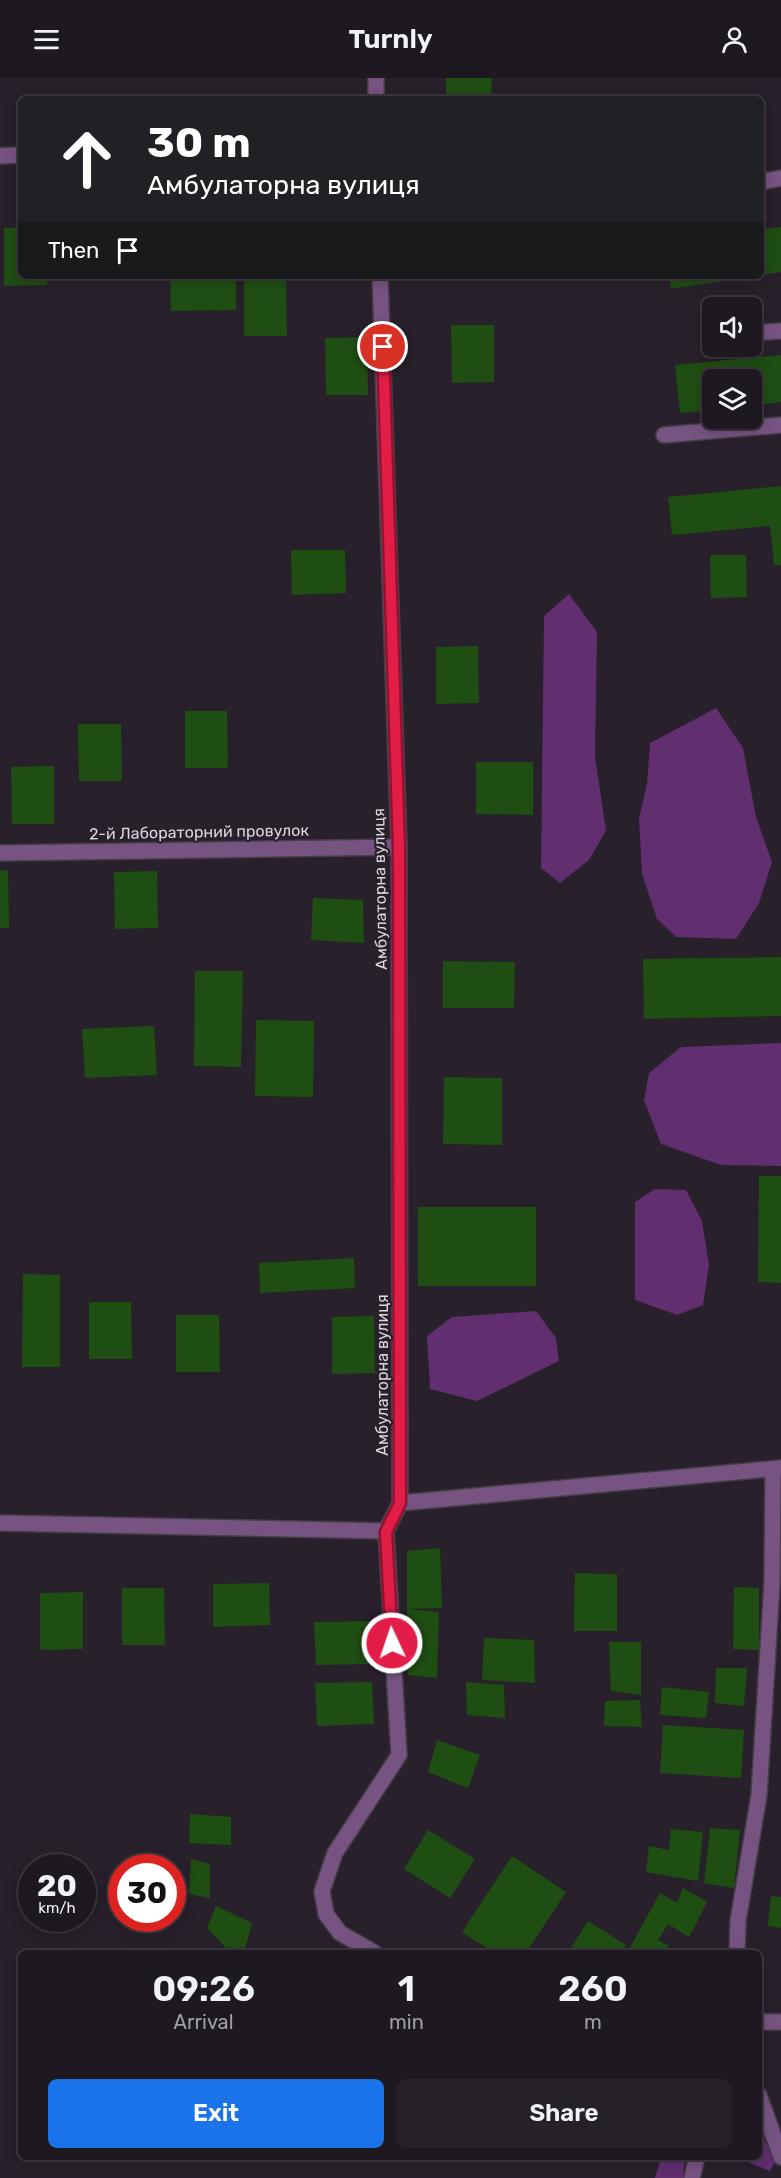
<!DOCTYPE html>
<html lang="en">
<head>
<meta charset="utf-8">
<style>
	:root { --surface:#1e1820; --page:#262129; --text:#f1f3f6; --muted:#a1a0a5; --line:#3c373e; --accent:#1a73e8 }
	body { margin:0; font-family:Rubik,sans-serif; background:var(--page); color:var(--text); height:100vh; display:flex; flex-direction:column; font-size:22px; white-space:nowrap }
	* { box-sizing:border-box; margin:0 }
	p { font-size:20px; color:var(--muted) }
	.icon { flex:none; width:33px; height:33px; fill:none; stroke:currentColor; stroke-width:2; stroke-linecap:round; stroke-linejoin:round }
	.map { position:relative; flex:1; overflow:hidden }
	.sheet { position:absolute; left:18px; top:1872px; width:744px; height:210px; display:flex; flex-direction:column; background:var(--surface); border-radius:9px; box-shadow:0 3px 15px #0003,0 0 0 2px var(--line) }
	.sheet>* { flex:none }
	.guide { position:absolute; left:18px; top:18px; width:746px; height:183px; border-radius:9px; box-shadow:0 3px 15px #0003,0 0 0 2px var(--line); background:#202124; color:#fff; overflow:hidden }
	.controls { position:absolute; left:702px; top:219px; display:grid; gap:12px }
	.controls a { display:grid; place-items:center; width:60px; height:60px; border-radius:9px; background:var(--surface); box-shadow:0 3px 15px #0003,0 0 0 2px var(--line); font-size:30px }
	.speed { position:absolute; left:18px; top:1776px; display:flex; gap:12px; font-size:30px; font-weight:700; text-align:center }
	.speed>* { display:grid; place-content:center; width:78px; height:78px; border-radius:50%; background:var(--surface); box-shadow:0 3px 15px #0003,0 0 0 2px var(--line); line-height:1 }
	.speed small { font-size:15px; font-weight:400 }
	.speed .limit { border:9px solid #d22; background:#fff; color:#111 }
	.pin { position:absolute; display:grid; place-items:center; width:51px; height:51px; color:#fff; margin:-26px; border:3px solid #fff; border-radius:50%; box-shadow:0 2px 6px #0007 }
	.me { position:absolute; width:66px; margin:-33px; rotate:357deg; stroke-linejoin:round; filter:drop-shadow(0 0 4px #0008) }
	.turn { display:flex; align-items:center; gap:21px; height:126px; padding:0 30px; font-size:27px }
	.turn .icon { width:78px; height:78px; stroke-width:2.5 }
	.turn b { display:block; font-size:42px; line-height:51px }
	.then { display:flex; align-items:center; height:57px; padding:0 30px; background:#0003; gap:12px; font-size:22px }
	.eta { display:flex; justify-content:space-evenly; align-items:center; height:102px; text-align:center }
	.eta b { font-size:36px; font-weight:600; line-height:42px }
	.cta { display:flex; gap:12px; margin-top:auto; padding:12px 30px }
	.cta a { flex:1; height:69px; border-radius:9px; background:var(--accent); color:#fff; font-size:24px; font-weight:600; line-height:69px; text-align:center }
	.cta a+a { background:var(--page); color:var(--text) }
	header { display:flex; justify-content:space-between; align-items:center; height:78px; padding:0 30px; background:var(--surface); font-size:27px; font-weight:600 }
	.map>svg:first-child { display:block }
</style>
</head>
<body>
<header><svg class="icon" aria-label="menu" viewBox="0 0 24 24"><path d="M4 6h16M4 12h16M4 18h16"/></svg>Turnly<svg class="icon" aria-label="person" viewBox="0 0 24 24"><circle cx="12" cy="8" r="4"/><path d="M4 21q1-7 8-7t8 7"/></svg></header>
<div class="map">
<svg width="781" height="2100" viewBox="0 0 781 2100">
	<rect width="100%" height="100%" fill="#28202b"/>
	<!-- green -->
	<g fill="#612e6f">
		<path d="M569,516L597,554L595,678L606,753L589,782L560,805L541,790L544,538Z"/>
		<path d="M716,630L743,670L756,739L772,784L759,825L736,861L676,859L657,841L642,796L639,740L647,706L650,665Z"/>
		<path d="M781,965V1088L721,1087L661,1066L644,1022L649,995L681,969Z"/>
		<path d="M655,1111L686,1112L702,1143L709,1187L703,1227L677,1237L635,1222V1124Z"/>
		<path d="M536,1233L556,1260L559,1283L477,1323L430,1311L427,1258L452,1239Z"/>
		<path d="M759,2053L776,2082L770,2093L750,2085L741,2079H759Z"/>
		<path d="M661,2079H685L683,2100H655Z"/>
	</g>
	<!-- building -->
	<g fill="#1f4e13">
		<path d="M446,0H492L491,21H446Z"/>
		<path d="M781,149V194L760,197V152Z"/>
		<path d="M4,150H21V198H47V207L4,208Z"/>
		<path d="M170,198H236V232L171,233Z"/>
		<rect x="316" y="198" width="45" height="2"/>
		<path d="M669,198H748V199L671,211Z"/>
		<path d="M286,200L287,258H244V201Z"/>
		<path d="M451,247H494V304L452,305Z"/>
		<path d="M367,259L368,317H326L325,260Z"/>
		<path d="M781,277V324L752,328V302H712V332L680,335L675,287Z"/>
		<path d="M781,408V487H774L770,448L672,457L668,419Z"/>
		<path d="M291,472H345L346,515L292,517Z"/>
		<path d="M710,477H746L747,519L711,520Z"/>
		<path d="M478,568L479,625L436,626V569Z"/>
		<path d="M185,633H227L228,690H185Z"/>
		<path d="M78,646H121L122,703H79Z"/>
		<path d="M476,684H533V737L476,736Z"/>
		<path d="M54,688V746H12L11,689Z"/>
		<path d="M8,792L9,850H0V793Z"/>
		<path d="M157,793L158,850L115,851L114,794Z"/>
		<path d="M313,820L363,822L364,865L311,862Z"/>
		<path d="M781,879V938L644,941L643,881Z"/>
		<path d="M443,883L515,884L514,930H443Z"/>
		<path d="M195,893H243L241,989L194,988Z"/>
		<path d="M256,942L314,943L313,1019L255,1018Z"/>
		<path d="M154,948L157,997L85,1000L82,951Z"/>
		<path d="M444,999L502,1000V1067L443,1066Z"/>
		<path d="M759,1098H781V1205L758,1204Z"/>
		<rect x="418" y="1129" width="118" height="79"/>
		<path d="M354,1180L355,1210L260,1215L259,1185Z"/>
		<path d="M23,1196L60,1197V1289H22Z"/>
		<path d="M89,1224H131L132,1281H89Z"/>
		<path d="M176,1237H219L220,1294H176Z"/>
		<path d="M374,1238L375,1295L332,1296V1239Z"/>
		<path d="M440,1470L442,1530L407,1531V1473Z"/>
		<path d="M575,1495L617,1496V1553H574Z"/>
		<path d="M269,1505L270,1547L213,1549V1506Z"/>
		<path d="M734,1509L759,1510V1572L733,1571Z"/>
		<path d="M122,1510H164L165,1567H122Z"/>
		<path d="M83,1514V1571L40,1572V1515Z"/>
		<path d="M407,1531L439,1534L437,1600L408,1597Z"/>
		<path d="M371,1543L373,1586L316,1587L314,1544Z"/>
		<path d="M484,1560L534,1562L535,1605L482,1602Z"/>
		<path d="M609,1564H641V1617L611,1613Z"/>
		<path d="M716,1590H747L744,1628L715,1625Z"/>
		<path d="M372,1604L374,1646L317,1648L315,1605Z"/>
		<path d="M466,1604L504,1607L505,1640L467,1637Z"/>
		<path d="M662,1609L709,1614L706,1640L660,1637Z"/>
		<path d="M640,1622L642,1649L604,1648L605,1623Z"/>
		<path d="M663,1647L744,1652L741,1700L660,1695Z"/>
		<path d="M437,1662L480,1677L468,1710L428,1694Z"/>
		<path d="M190,1736L231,1739V1767L189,1765Z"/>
		<path d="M710,1750L740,1752L734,1810L704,1805Z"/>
		<path d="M671,1751L703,1754L698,1803L646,1794L649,1768L669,1772Z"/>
		<path d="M428,1752L475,1781L450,1820L404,1791Z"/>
		<path d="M512,1778L566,1814L526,1875H494L462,1854Z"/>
		<path d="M191,1781L210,1786V1820L189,1816Z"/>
		<path d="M683,1810L707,1824L689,1859L668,1846L658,1862L669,1868L664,1875H627L660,1815L677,1825Z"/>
		<path d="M771,1818L781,1819V1850L768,1848Z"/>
		<path d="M216,1828L252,1845L244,1875H231L207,1850Z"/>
		<path d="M588,1843L626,1867L621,1875H568Z"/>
	</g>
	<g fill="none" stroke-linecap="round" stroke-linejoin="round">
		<defs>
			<g id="minor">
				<path d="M376,0V21"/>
				<path d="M0,78L21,77"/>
				<path d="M760,104L781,100"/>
				<path d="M380,198L399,769L400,1425"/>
				<path d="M752,255L781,253"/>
				<path d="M664,357L781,347"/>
				<path d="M0,775L399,769"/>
				<path d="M0,1445L386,1453"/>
				<path d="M375,1875L340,1855L326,1836L322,1813L335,1775L399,1677L386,1453L400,1425L781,1390"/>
				<path d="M737,1875L738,1843L759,1717L772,1505L773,1391"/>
				<path d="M759,1944H781"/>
				<path d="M759,2017L781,2079"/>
				<path d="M692,2100L697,2079"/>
			</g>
		</defs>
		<!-- minor casing -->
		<use href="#minor" stroke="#453d47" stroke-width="18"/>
		<!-- minor -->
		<use href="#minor" stroke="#775382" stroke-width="15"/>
	</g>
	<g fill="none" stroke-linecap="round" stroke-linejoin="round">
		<defs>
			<path id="route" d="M383,269L399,769L400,1425L386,1454L392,1565"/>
		</defs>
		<!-- route casing -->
		<use href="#route" stroke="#92132f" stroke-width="15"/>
		<!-- route -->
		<use href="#route" stroke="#e11d48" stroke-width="10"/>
	</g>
	<g text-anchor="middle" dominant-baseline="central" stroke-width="4.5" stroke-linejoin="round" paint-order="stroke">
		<!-- street labels -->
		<g font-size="16" fill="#dcd6dd" stroke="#28202b">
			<text transform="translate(199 754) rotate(-1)">2-й Лабораторний провулок</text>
			<text transform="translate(380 811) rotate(-91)">Амбулаторна вулиця</text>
			<text transform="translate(382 1297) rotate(-90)">Амбулаторна вулиця</text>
		</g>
	</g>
</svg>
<div class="controls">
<a><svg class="icon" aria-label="sound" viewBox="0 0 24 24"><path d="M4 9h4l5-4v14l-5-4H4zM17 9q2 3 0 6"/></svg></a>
<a><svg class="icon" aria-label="layers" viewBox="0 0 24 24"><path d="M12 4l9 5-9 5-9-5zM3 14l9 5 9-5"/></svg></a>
</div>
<div class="speed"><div>20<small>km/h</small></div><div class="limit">30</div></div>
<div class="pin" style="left:383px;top:269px;background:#d93025"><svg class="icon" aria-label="arrive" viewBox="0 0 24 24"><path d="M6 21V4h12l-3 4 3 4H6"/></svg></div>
<svg class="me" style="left:392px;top:1565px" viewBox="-20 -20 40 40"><circle r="17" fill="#e11d48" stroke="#fff" stroke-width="3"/><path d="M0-11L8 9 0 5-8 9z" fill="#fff"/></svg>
<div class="guide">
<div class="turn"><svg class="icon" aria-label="ahead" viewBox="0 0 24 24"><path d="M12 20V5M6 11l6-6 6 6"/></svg><div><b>30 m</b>Амбулаторна вулиця</div></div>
<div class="then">Then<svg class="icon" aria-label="arrive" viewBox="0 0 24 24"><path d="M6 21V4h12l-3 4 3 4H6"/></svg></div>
</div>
<section class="sheet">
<div class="eta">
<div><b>09:26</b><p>Arrival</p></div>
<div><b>1</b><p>min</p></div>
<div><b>260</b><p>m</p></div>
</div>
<div class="cta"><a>Exit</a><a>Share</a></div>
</section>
</div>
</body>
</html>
